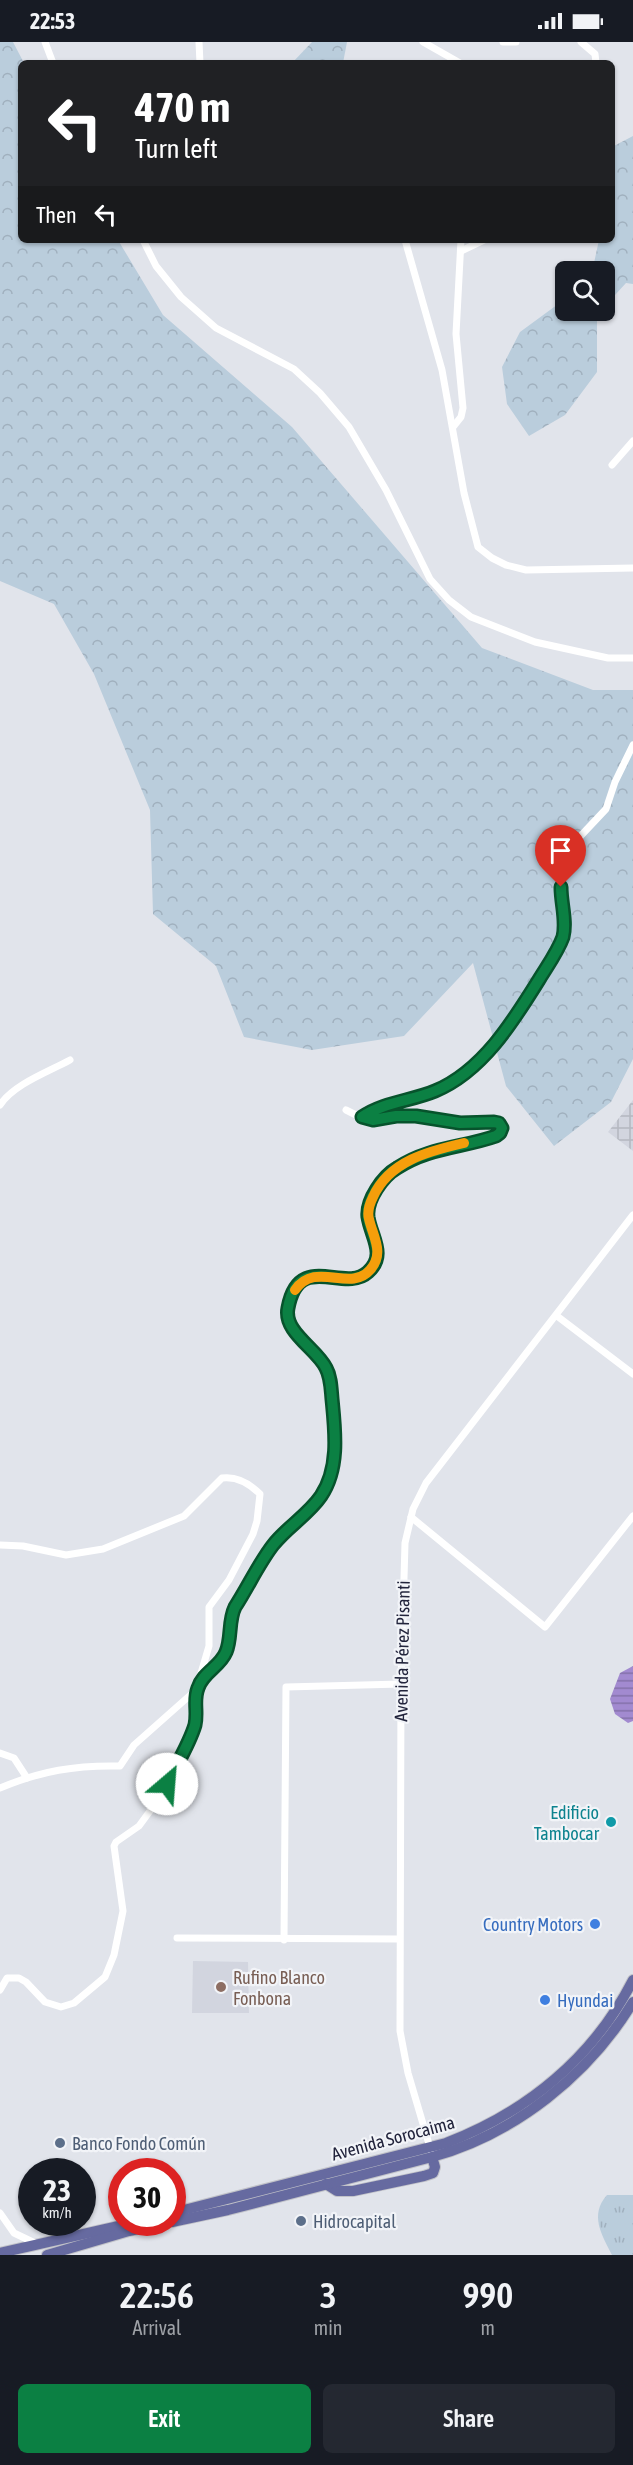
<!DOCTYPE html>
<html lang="en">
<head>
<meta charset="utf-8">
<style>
	:root { --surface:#171b24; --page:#242831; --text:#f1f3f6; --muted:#9ea1a6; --accent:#0b8043 }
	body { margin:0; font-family:"Asap Condensed",sans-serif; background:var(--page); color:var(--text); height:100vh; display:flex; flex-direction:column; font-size:22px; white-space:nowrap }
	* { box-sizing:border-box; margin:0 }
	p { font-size:20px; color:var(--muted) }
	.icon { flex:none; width:33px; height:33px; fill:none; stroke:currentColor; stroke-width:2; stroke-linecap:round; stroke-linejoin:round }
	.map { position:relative; height:2213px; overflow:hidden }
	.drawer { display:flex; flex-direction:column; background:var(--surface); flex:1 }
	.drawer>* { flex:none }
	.hud { position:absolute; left:18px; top:18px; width:597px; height:183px; border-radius:9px; box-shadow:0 2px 4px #0004; background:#202124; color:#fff; overflow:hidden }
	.controls { position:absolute; left:555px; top:219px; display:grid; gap:12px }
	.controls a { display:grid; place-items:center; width:60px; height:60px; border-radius:9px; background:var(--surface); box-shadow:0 2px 4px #0004; font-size:30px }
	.speed { position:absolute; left:18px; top:2116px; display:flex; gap:12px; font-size:30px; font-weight:700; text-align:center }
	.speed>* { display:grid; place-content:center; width:78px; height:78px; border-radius:50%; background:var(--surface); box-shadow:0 2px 4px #0004; line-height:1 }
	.speed small { font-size:15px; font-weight:400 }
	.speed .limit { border:9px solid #d22; background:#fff; color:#111 }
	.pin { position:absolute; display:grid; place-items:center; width:51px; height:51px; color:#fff; margin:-62px -26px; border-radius:50% 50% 50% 0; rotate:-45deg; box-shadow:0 0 6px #0007 }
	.pin .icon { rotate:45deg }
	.me { position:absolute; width:66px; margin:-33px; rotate:27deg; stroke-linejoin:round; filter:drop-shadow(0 0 4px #0008) }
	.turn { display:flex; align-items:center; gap:21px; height:126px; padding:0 18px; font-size:27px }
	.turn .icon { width:78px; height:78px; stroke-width:2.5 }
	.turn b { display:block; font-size:42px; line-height:51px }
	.then { display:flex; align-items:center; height:57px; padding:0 18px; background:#0003; gap:12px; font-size:22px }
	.eta { display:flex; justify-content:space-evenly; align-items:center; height:102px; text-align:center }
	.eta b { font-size:36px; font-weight:600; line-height:42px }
	.primary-button { display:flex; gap:12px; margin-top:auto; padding:12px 18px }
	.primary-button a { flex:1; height:69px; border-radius:9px; background:var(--accent); color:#fff; font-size:24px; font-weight:600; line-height:69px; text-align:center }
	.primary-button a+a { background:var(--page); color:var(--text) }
	.status { display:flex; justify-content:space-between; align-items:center; height:42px; padding:0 30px; background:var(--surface); direction:ltr }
	.status svg { height:16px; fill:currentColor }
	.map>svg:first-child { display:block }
</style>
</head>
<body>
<div class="status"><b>22:53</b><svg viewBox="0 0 49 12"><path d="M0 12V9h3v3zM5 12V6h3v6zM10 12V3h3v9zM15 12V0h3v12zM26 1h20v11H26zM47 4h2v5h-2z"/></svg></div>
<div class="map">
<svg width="633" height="2213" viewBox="0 0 633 2213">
	<defs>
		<pattern id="industrial-grid" width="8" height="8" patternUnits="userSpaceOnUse" patternTransform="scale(1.5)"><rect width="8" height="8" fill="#d2d5df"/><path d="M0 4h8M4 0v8" fill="none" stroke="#b4b7c0"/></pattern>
		<pattern id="grass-tufts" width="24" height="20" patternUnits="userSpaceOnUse" patternTransform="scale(1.5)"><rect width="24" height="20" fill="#bacddc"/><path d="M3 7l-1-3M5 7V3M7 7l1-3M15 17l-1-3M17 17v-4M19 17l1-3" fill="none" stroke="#a0b0be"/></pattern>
		<pattern id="forest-crowns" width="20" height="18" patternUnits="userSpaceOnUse" patternTransform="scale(1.5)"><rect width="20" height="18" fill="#bacddc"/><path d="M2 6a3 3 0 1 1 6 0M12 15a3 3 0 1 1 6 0" fill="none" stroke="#a0b0be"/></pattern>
		<pattern id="water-rules" width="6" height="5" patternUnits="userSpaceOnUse" patternTransform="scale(1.5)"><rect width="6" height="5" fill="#a28ad0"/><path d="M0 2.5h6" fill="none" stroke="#8471aa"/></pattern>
	</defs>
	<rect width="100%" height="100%" fill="#e1e4eb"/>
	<!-- built -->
	<path fill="#d2d5df" d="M193,1919L248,1920L249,1971H192Z"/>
	<!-- industrial -->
	<path fill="url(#industrial-grid)" d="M633,1058V1109L608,1090Z"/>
	<!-- grass -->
	<path fill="url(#grass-tufts)" d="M607,2153H633V2213H612C602,2193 589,2173 607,2153Z"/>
	<!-- forest -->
	<g fill="url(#forest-crowns)">
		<path d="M0,0H13L24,21H21V198H118L163,273L292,385L482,606L593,648H633V1017L611,1060L554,1104L506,1044L473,921L404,994L312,1008L244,995L216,924L153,872L150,768L94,632L54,562L0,539Z"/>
		<path d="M312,0H347L343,21H292Z"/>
		<path d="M633,94V242L626,241L605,264L604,230L588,229L594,221L599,198H612V105Z"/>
		<path d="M565,257L566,268L600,269L597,272V330L565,373L529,394L507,362L502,325L520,290Z"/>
	</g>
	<!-- water -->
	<path fill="url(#water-rules)" d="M633,1624V1679L628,1681L615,1672L610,1657L620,1631Z"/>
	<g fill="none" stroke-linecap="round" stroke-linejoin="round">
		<defs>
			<g id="primary">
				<path d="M326,2142L337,2149H353L424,2134L433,2131L435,2125L432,2115"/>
				<path d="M172,2171L446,2101C527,2070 593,2016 633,1938"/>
				<path d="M172,2180L228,2168L432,2115C515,2092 589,2033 633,1960"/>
				<path d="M0,2211L132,2181"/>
				<path d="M47,2213L129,2189L166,2181"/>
			</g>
		</defs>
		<!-- primary casing -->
		<use href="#primary" stroke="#c1c2c8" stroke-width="12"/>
		<!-- street -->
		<g stroke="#fff" stroke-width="7">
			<path d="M45,0L53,21"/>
			<path d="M199,0L200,21"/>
			<path d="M423,0L460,21"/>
			<path d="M503,0H516"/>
			<path d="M581,0L595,12L596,21"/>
			<path d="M143,198L156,224L181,255L216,286L294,327L320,351L349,385L386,448L430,537L449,558L471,575L535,600L608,616H633"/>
			<path d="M405,198L442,328L464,451L478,505L492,516L506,523L526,528L633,526"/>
			<path d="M461,209L484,198"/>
			<path d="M453,385L461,375L463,366L456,292L461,198"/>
			<path d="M612,423L633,399"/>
			<path d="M0,1063C14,1042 48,1030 70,1018"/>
			<path d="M362,1075L375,1066L435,1049L462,1034L494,1001L516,973L562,896L565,879L560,845L563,829L574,801L606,767L615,740L633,703"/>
			<path d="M557,1274L633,1332"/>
			<path d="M411,1475L545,1585L633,1474"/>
			<path d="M0,1503L23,1504L66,1513L103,1507L184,1474L222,1436C237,1434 250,1442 260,1452L257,1479L253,1492L229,1538L209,1565V1604L199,1638"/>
			<path d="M0,1711L14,1716L27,1736"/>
			<path d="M0,1746C41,1729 75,1723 120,1724L134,1703L196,1648"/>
			<path d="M177,1896L399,1897"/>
			<path d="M284,1898L286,1645L401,1642"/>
			<path d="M0,1948L7,1936H19L26,1940L45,1960L61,1965L74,1961L105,1935L114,1913L123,1869L114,1804L116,1800L139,1784L158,1758L183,1708L196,1676L197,1647L204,1633L226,1612L231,1573L235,1565C247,1545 259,1521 273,1503C287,1485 308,1473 321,1454C340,1426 335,1388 332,1357C331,1346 331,1335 326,1326C317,1307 283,1290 288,1266C299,1208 344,1252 368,1230C387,1213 371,1194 368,1175C366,1158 382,1134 397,1126C431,1104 461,1107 496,1094L500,1091L502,1086L499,1081L494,1080L460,1081L416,1074H396L373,1078L364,1077L346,1068"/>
			<path d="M431,2109L408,2031L400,1989L401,1642L405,1501L413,1467L426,1441L633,1173"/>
			<path d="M0,2171L14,2191L37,2202"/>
		</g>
		<!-- primary -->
		<use href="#primary" stroke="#666aa0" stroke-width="10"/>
	</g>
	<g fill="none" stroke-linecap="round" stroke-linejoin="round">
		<defs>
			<path id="route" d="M167,1742C176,1723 189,1703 195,1683C198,1670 193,1658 198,1646C203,1630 220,1625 226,1610C232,1596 228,1579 235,1565C248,1545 259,1521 273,1503C287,1485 308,1473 321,1454C340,1426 335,1388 332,1357C331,1346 331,1335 326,1326C317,1307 283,1290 288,1266C299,1208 344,1252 368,1230C387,1213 371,1195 368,1175C366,1158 383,1134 397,1126C429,1105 462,1106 496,1094L500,1091L502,1086L499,1081L494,1080L460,1081L416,1074H396L373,1078L362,1075C384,1060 411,1059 435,1049C483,1029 514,978 540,936C548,923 558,909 563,895C567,879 561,862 561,845"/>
		</defs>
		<!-- route casing -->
		<use href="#route" stroke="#07532c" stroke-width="15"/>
		<!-- route -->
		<use href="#route" stroke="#0b8043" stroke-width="10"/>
		<!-- slow -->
		<path stroke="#f59e0b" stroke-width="10" d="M295,1248C316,1218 350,1251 370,1228C385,1211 373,1195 369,1177C367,1170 370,1161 373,1155C389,1119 429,1109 464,1101"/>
	</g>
	<!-- markers -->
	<circle fill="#0f9aa8" stroke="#f2f4f8" stroke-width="2" cx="611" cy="1780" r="6"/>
	<g fill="#3f7fe0" stroke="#f2f4f8" stroke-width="2">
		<circle cx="595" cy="1882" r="6"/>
		<circle cx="545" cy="1958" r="6"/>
	</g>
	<circle fill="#8d6e63" stroke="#f2f4f8" stroke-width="2" cx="221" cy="1945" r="6"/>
	<g fill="#5c6f8a" stroke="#f2f4f8" stroke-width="2">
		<circle cx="60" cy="2101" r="6"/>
		<circle cx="301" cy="2179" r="6"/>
	</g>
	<g text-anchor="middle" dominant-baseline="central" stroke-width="4.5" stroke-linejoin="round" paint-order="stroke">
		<!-- street labels -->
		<g font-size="18" fill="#22243c" stroke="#f2f4f8">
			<text transform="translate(402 1609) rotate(-89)">Avenida Pérez Pisanti</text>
			<text transform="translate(393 2096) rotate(-15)">Avenida Sorocaima</text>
		</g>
		<!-- culture labels -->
		<g font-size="18" fill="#0d838f" stroke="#f2f4f8" text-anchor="end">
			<text x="599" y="1770">Edificio<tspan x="599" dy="21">Tambocar</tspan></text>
		</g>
		<!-- shop labels -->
		<g font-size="18" fill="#366cbe" stroke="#f2f4f8" text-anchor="end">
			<text x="583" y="1882">Country Motors</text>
			<text x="557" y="1958" text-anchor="start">Hyundai</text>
		</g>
		<!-- education labels -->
		<g font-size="18" fill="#785e54" stroke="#f2f4f8" text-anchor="start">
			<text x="233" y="1935">Rufino Blanco<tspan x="233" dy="21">Fonbona</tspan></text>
		</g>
		<!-- service labels -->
		<g font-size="18" fill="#4e5e75" stroke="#f2f4f8" text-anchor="start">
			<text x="72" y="2101">Banco Fondo Común</text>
			<text x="313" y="2179">Hidrocapital</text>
		</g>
	</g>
</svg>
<div class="controls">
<a><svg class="icon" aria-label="search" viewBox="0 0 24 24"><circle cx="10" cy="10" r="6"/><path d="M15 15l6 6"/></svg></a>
</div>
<div class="speed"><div>23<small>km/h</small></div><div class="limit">30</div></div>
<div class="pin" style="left:561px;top:845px;background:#d93025"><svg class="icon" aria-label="arrive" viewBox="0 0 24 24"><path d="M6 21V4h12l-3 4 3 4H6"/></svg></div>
<svg class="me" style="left:167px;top:1742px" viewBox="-20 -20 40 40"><circle r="19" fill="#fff"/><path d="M0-13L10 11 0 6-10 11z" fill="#0b8043"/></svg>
<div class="hud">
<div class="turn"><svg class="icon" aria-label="left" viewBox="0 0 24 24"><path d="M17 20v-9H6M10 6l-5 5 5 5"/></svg><div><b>470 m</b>Turn left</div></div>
<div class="then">Then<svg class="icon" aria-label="left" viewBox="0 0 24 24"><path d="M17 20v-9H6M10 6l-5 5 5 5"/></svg></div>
</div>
</div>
<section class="drawer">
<div class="eta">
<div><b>22:56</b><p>Arrival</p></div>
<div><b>3</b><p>min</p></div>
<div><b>990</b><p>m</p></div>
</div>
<div class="primary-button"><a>Exit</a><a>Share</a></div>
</section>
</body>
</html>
